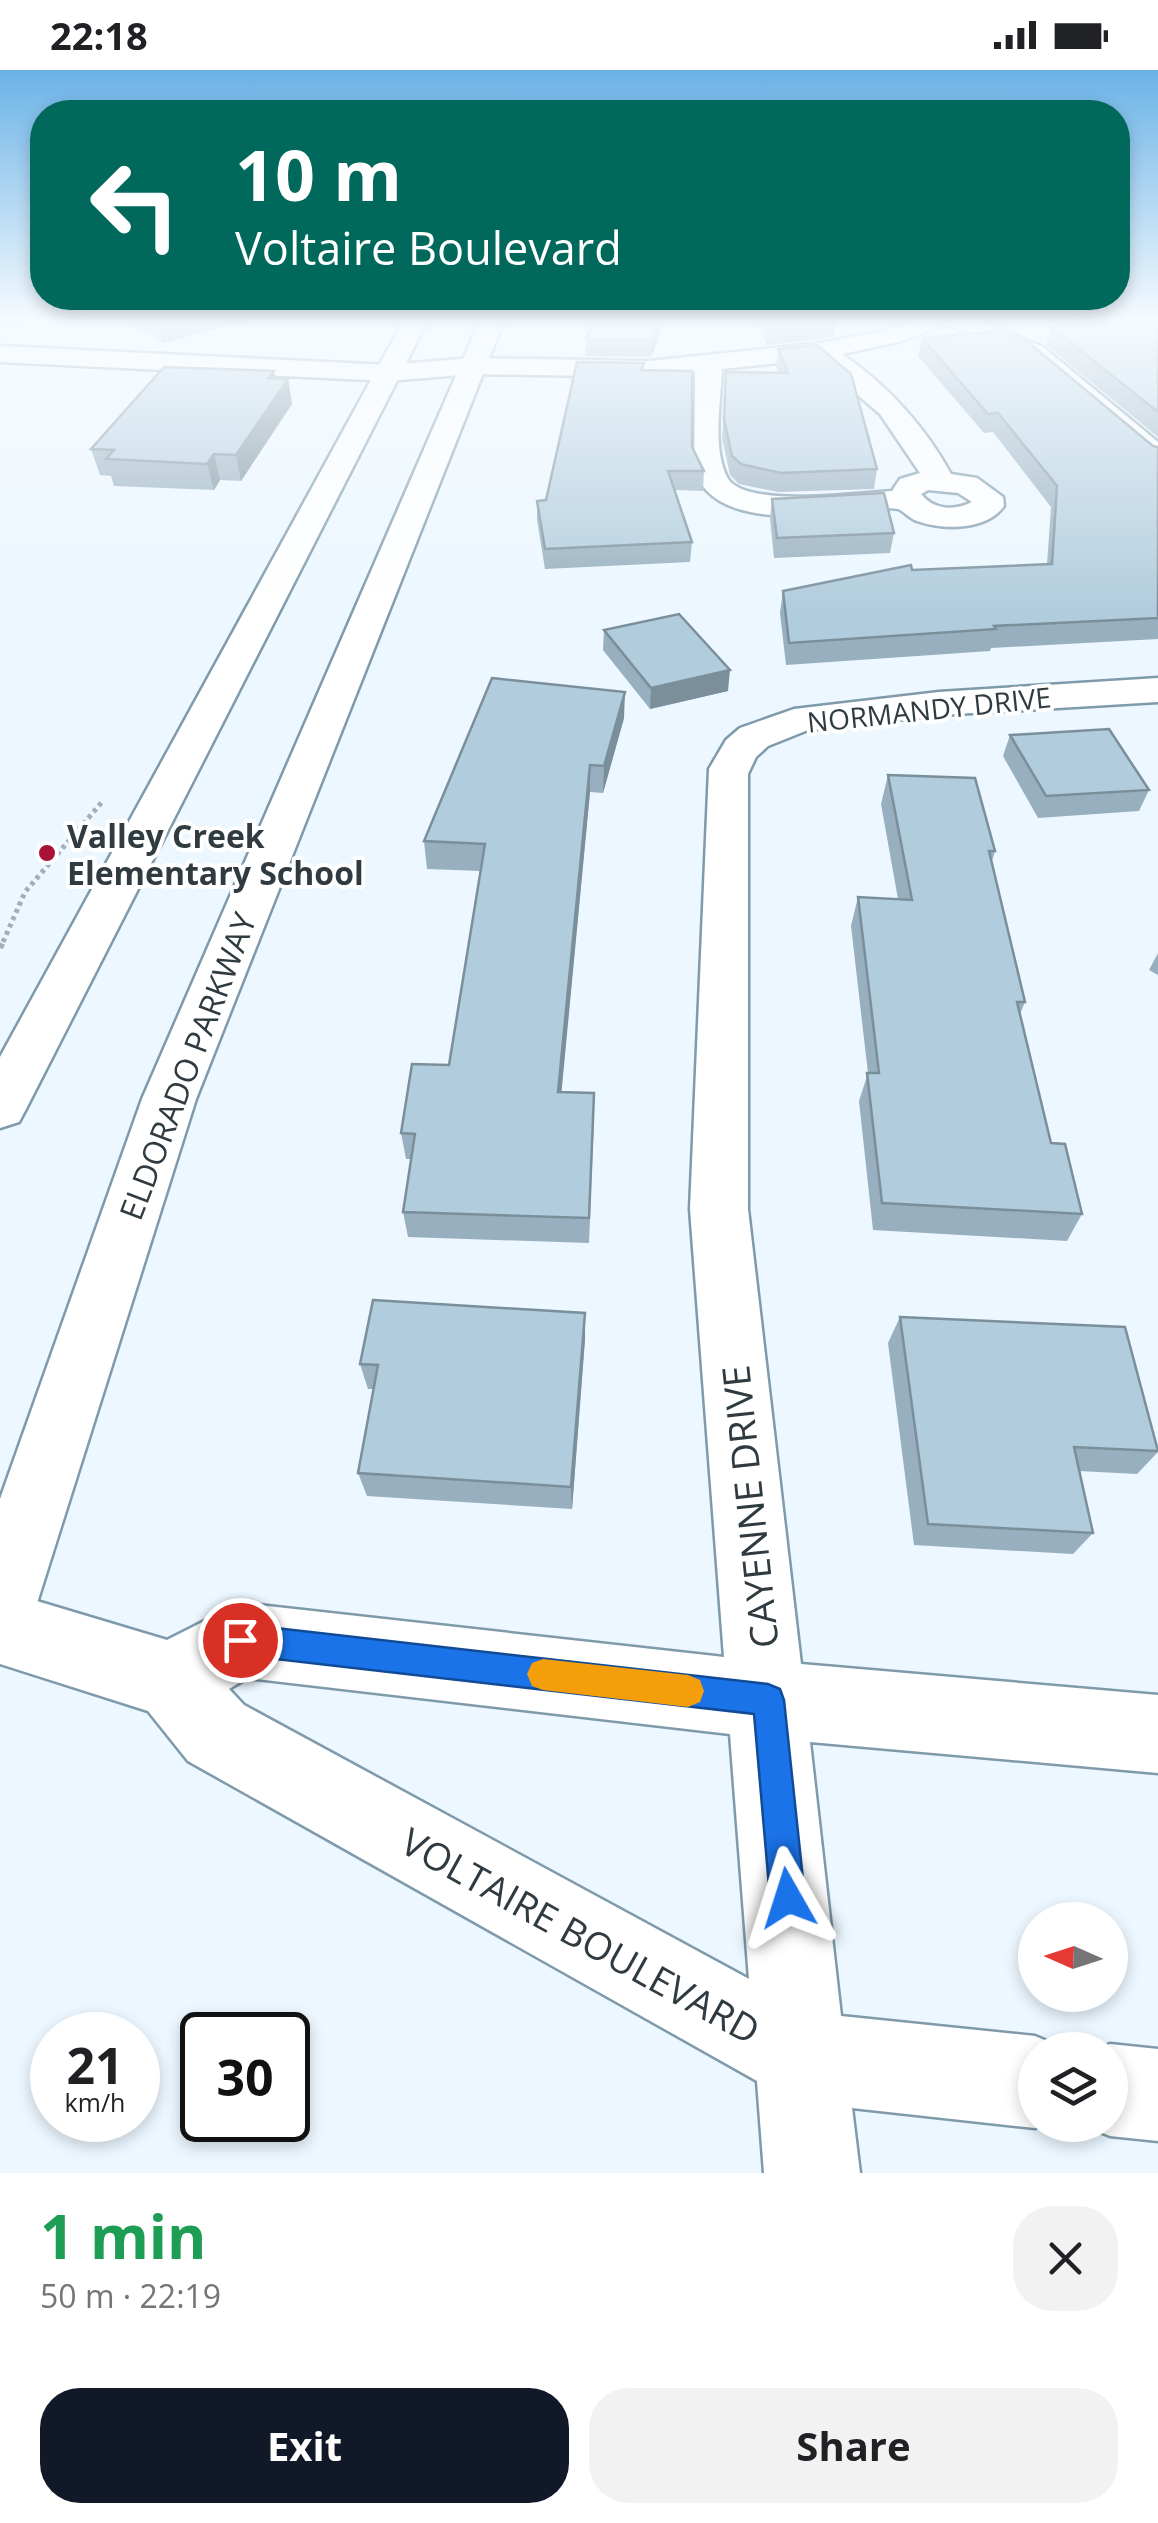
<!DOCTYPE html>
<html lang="en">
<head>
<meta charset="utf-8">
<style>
	:root { --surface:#fff; --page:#f2f2f2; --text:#202124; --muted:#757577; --accent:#111827 }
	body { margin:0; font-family:"Open Sans",sans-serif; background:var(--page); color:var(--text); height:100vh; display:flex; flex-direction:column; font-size:38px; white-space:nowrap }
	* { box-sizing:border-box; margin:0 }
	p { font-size:32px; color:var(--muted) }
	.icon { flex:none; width:55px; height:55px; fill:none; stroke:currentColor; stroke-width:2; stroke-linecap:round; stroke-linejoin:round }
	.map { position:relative; height:2103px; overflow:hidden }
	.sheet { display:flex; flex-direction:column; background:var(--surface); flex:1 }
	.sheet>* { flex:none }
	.banner { position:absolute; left:30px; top:30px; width:1100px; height:210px; border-radius:40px; box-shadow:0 5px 15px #0003; background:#00695c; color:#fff; overflow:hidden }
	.needle { width:65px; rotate:273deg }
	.controls { position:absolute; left:1018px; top:1832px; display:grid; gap:20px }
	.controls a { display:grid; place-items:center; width:110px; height:110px; border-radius:50%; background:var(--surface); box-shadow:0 5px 15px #0003; font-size:50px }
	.speed { position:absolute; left:30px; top:1942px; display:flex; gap:20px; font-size:50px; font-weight:700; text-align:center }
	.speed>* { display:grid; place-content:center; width:130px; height:130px; border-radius:50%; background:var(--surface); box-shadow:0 5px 15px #0003; line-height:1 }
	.speed small { font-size:25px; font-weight:400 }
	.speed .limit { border:5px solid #111; border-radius:15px; background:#fff; color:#111 }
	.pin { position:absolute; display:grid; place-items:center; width:85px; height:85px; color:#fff; margin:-42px; border:5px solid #fff; border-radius:50%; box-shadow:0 2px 10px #0007 }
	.me { position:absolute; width:110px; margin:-55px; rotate:354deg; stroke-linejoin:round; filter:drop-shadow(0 0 8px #0008) }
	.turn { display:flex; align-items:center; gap:35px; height:210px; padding:0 40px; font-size:45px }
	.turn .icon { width:130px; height:130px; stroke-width:2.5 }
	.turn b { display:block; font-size:70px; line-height:85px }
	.round { display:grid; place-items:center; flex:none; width:105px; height:105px; border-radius:40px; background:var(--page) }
	.headline { display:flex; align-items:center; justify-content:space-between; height:170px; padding:0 40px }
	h1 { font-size:60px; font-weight:700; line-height:75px; color:#1e9e55 }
	.cta { display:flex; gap:20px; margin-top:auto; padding:20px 40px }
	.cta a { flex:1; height:115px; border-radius:40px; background:var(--accent); color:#fff; font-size:40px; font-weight:700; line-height:115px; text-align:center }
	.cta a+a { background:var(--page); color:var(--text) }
	.status { display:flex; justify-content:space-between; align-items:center; height:70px; padding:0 50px; background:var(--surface); direction:ltr }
	.status svg { height:28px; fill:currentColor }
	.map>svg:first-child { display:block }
</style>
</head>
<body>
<div class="status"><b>22:18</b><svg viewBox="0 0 49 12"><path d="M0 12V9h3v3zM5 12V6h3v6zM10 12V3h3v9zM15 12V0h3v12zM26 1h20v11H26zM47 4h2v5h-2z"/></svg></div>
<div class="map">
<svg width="1158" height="2103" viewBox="0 0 1158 2103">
	<rect width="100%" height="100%" fill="#ecf7ff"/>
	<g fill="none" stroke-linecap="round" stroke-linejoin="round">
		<defs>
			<g id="minor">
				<path d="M918,248H974L1043,277L1158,372V396L1148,393L1025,287L947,255L898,272L842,284C888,316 924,355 951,404L977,408L1003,427L1004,436C986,461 943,460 917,451C910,449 904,441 898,439C888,436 869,442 859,442C810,446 708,459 694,396L695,302L649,307L473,304L388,311L0,292V276L388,295L473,288L649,291L821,273L883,261ZM816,289L880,344L920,403L900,409L892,421C860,423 743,439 727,407C712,378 721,330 722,299ZM928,420L958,423L972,432C954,441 934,440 921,424Z"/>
				<path d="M1158,608V632L939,645L808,660L768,676L756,687L748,704V1139L801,1594L1158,1625V1703L810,1672L841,1946L1035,1966L1068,1980H1035V2055H1042L1035,2058L852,2038L860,2103H764L757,2011L188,1691L148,1641L0,1594V1520L167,1570L240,1533L724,1587L690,1139L709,699L726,670L740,658L794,639L939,622ZM247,1608L730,1664L749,1909L244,1635L229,1619Z"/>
				<path d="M1110,1974L1158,1979V2071L1110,2066L1083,2055H1110V1980H1096Z"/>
			</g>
			<g id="major">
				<path d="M405,248H429L27,1037L19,1052L0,1058V987Z"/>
				<path d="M481,248H505L196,1029L37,1533L26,1559L0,1570V1429L142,1029Z"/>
			</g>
		</defs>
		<!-- minor casing -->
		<use href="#minor" stroke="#7f9aaa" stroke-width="5"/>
		<!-- major casing -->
		<use href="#major" stroke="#7f9aaa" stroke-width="5"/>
		<!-- path-far1 -->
		<path stroke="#a3aeb5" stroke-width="5" stroke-dasharray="4 4" stroke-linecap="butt" d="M3,872L25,822L102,732"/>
		<!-- path -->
		<path stroke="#a3aeb5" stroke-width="6" stroke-dasharray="5 5" stroke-linecap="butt" d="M0,878L4,870"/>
		<!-- minor -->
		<use href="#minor" fill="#fff" fill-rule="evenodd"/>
		<!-- major -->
		<use href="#major" fill="#fff" fill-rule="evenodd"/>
	</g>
	<!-- wall -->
	<g fill="#97afbe">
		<path d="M0,248H27L18,257L0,256Z"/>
		<path d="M120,248H256L163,273Z"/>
		<path d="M595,248H666L651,287L585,286L586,269Z"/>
		<path d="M755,248H836L837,249L834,267L767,275Z"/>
		<path d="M1064,248H1158V367L1046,275L1051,257L1082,254Z"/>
		<path d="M922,268L1153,376L1158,377V569L991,578L990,581L786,595L780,543L783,521L912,500L1047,494L1051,437L993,362L984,363L918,286Z"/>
		<path d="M778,279L877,399L874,419L778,422L739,414L730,405L722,368L726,302L779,303L776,297Z"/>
		<path d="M644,293L643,300L692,377L704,401L703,421L674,420L692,472L690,492L545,499L537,450V431L546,430Z"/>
		<path d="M274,301L276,309H288L292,334L241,411L220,410L214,420L114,416L111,406L100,405L91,379Z"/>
		<path d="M772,429L894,463L890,483L774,488L770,448Z"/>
		<path d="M604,560L728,621L650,639L603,580Z"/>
		<path d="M624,648L603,723L590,722L561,1022L594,1049L589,1173L408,1167L403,1142L411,1089H406L401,1063L449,995L481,801L427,799L424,771Z"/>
		<path d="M1010,665L1149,720L1139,741L1038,748L1003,686Z"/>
		<path d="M888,705L995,781L992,791L1025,932L1020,944L1051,1073L1082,1144L1067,1171L873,1160L859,1031L868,1003L851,856L858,827L898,829L881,734Z"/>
		<path d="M1158,883V905L1149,900Z"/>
		<path d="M900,1247L1158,1382L1137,1404L1079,1401L1093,1463L1073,1484L914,1475L888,1273Z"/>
		<path d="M585,1269L572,1439L367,1426L358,1403L373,1319H368L360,1294Z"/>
	</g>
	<!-- shaded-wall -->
	<g fill="#7b8f9b">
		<path d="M15,248H27L18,257Z"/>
		<path d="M173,248H256L163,273L158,252Z"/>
		<path d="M660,248H666L651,287L652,270Z"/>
		<path d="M837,249L834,267L767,275L769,258Z"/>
		<path d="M274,301L278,323L288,309L292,334L241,411L236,385L268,308Z"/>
		<path d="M214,384L220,410L214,420L207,394Z"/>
		<path d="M730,600L728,621L650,639L651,618Z"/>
		<path d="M625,622L624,648L603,723L604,696Z"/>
		<path d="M590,695V722L559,1048L558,1022Z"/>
		<path d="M585,1243V1269L572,1439L571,1417Z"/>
	</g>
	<!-- building -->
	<g fill="#b0ccdd" stroke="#7b8f9b" stroke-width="2.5">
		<path d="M151,248H173L158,252Z"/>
		<path d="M595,248H660L652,270L586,269Z"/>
		<path d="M764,248H836L837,249L769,258Z"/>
		<path d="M1123,248H1158V342L1051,257L1130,250Z"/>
		<path d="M1000,261L1028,272L1153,376L1158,377V548L994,556L996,559L789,573L783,521L911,495L912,500L1052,494L1057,416L998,343L988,344L922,268Z"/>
		<path d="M817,275L851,304L877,399L781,403L741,394L732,386L724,349L726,302L788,303L778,279Z"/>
		<path d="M577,292L644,293L641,300L692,301V377L704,401H668L692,472L545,479L537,431L546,430Z"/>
		<path d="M164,297L274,301L268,308L288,309L236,385L214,384L207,394L106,389L114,380L91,379Z"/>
		<path d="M884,423L894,463L777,468L772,429Z"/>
		<path d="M679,544L730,600L651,618L604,560Z"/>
		<path d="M492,608L625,622L604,696L590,695L558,1022L594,1023L589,1148L403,1142L415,1064L401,1063L412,994L449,995L485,774L424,771Z"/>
		<path d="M1109,659L1149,720L1046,726L1010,665Z"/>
		<path d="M888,705L975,708L995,781H989L1025,932H1017L1051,1073L1065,1074L1082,1144L882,1133L867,1003H879L858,827L912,830Z"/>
		<path d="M373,1230L585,1243L571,1417L358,1403L378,1295L360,1294Z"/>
		<path d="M900,1247L1125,1257L1158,1381L1074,1377L1093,1463L928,1454Z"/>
	</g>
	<!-- sky -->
	<linearGradient id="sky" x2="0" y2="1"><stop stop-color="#6ab2e6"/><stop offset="0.46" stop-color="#f6fbff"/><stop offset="1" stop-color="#f6fbff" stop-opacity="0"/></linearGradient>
	<rect width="1158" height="543" fill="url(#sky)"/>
	<!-- route -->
	<path fill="#1a73e8" stroke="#114b97" stroke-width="2.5" d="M240,1554L768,1614L780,1619L784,1630L805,1828L800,1841L788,1846L775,1841L770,1828L754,1644L240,1585L229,1580L224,1570L229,1559Z"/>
	<!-- slow -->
	<path fill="#f59e0b" d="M543,1589L688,1605L700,1610L704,1621L700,1632L688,1637L543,1620L532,1616L527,1604L532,1593Z"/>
	<!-- markers -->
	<circle fill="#a91137" stroke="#fff" stroke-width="4" cx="47" cy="783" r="10"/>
	<g text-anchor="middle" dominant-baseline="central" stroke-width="8" stroke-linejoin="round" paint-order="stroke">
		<!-- far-street labels -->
		<g font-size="28" fill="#2f3b41" stroke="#fff">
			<text transform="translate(929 639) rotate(-6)">NORMANDY DRIVE</text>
		</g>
		<!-- poi labels -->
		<g font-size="32" font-weight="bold" fill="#2f3b41" stroke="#fff" text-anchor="start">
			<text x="67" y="765">Valley Creek<tspan x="67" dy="37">Elementary School</tspan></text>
		</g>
		<!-- street labels -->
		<g font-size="32" fill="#2f3b41" stroke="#fff">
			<text transform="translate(187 996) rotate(-69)">ELDORADO PARKWAY</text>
		</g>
		<!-- near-street labels -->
		<g font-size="38" fill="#2f3b41" stroke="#fff">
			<text transform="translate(749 1437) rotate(-96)">CAYENNE DRIVE</text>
			<text transform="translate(581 1865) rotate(29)">VOLTAIRE BOULEVARD</text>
		</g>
	</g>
</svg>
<div class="controls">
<a><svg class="needle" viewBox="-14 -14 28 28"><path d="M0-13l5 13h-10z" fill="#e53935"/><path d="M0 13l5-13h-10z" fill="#757577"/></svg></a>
<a><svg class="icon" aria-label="layers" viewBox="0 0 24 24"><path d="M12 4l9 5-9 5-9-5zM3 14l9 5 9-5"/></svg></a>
</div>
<div class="speed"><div>21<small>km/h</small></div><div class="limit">30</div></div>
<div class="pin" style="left:240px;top:1570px;background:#d93025"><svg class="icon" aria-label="arrive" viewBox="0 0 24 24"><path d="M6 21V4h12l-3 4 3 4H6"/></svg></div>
<svg class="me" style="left:788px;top:1828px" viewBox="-20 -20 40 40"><path d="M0-17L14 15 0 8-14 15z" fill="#1a73e8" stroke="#fff" stroke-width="4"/></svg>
<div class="banner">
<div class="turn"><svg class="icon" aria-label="left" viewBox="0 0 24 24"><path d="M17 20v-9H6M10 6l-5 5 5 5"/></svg><div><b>10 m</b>Voltaire Boulevard</div></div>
</div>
</div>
<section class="sheet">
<div class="headline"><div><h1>1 min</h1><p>50 m · 22:19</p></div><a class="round"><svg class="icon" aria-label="close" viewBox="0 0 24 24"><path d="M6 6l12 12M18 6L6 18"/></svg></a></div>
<div class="cta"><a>Exit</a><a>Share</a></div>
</section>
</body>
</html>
